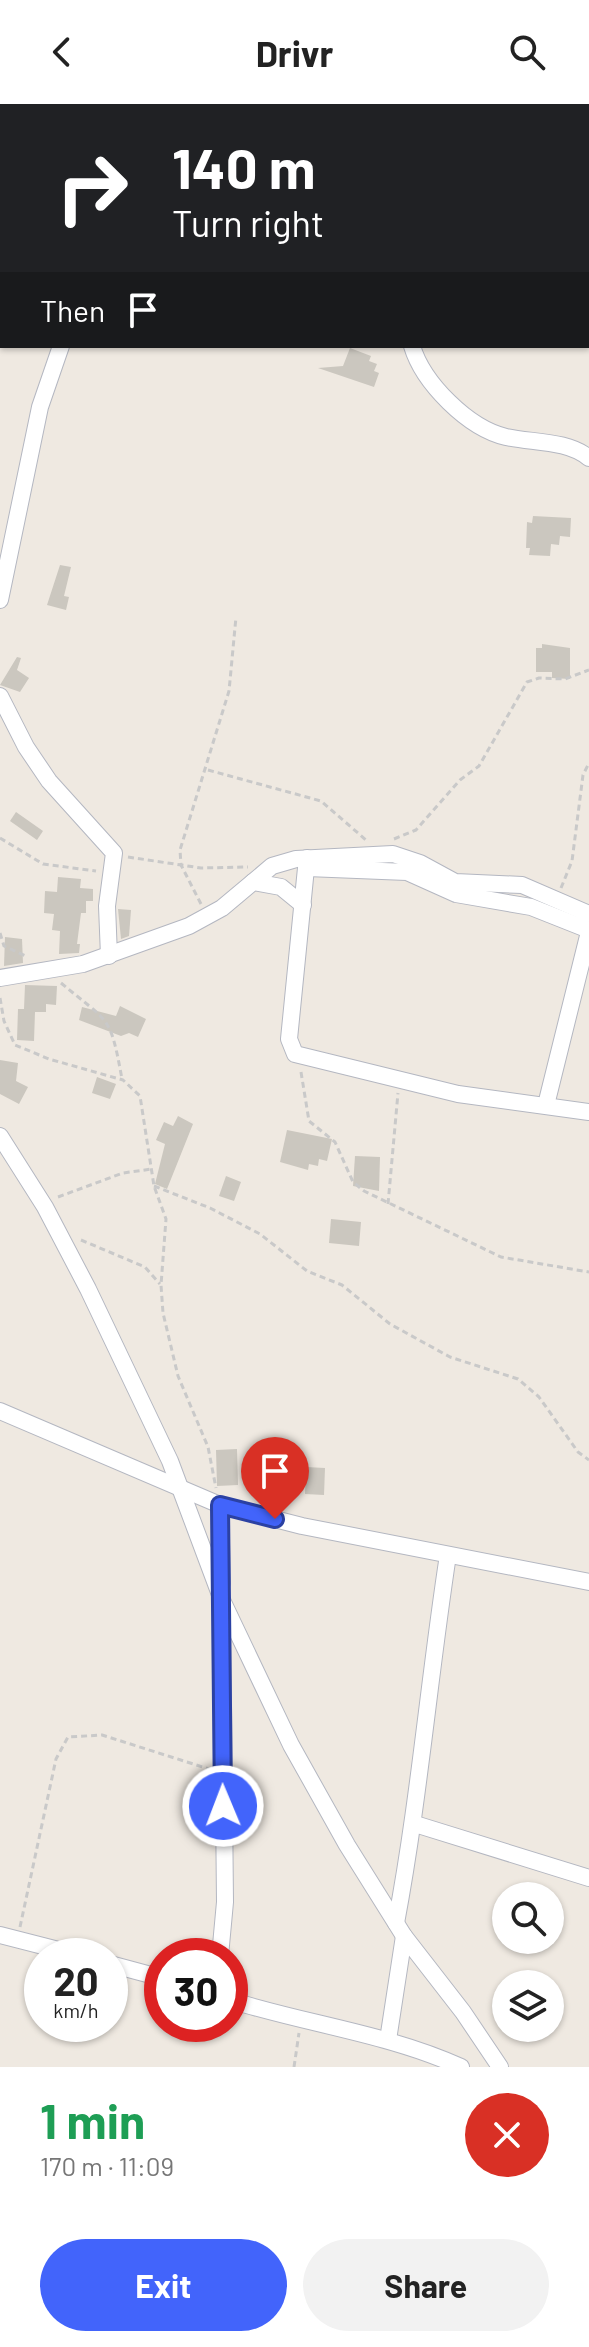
<!DOCTYPE html>
<html lang="en">
<head>
<meta charset="utf-8">
<style>
	:root { --surface:#fff; --page:#f2f2f2; --text:#222; --muted:#767676; --accent:#4264fb }
	body { margin:0; font-family:Barlow,sans-serif; background:var(--page); color:var(--text); height:100vh; display:flex; flex-direction:column; font-size:30px; white-space:nowrap }
	* { box-sizing:border-box; margin:0 }
	p { font-size:26px; color:var(--muted) }
	.icon { flex:none; width:44px; height:44px; fill:none; stroke:currentColor; stroke-width:2; stroke-linecap:round; stroke-linejoin:round }
	.map { position:relative; height:1963px; overflow:hidden }
	.side { display:flex; flex-direction:column; background:var(--surface); flex:1 }
	.side>* { flex:none }
	.guide { position:absolute; left:0px; top:0px; width:590px; height:244px; box-shadow:0 2px 6px #0004; background:#202124; color:#fff; overflow:hidden }
	.tools { position:absolute; left:492px; top:1778px; display:grid; gap:16px }
	.tools a { display:grid; place-items:center; width:72px; height:72px; border-radius:50%; background:var(--surface); box-shadow:0 2px 6px #0004; font-size:40px }
	.speed { position:absolute; left:24px; top:1834px; display:flex; gap:16px; font-size:40px; font-weight:700; text-align:center }
	.speed>* { display:grid; place-content:center; width:104px; height:104px; border-radius:50%; background:var(--surface); box-shadow:0 2px 6px #0004; line-height:1 }
	.speed small { font-size:20px; font-weight:400 }
	.speed .limit { border:12px solid #d22; background:#fff; color:#111 }
	.pin { position:absolute; display:grid; place-items:center; width:68px; height:68px; color:#fff; margin:-82px -34px; border-radius:50% 50% 50% 0; rotate:-45deg; box-shadow:0 0 8px #0007 }
	.pin .icon { rotate:45deg }
	.me { position:absolute; width:88px; margin:-44px; rotate:359deg; stroke-linejoin:round; filter:drop-shadow(0 0 6px #0008) }
	.turn { display:flex; align-items:center; gap:28px; height:168px; padding:0 40px; font-size:36px }
	.turn .icon { width:104px; height:104px; stroke-width:2.5 }
	.turn b { display:block; font-size:56px; line-height:68px }
	.then { display:flex; align-items:center; height:76px; padding:0 40px; background:#0003; gap:16px; font-size:30px }
	.round { display:grid; place-items:center; flex:none; width:84px; height:84px; border-radius:42px; background:var(--page) }
	.overview { display:flex; align-items:center; justify-content:space-between; height:136px; padding:0 40px }
	h1 { font-size:48px; font-weight:700; line-height:60px; color:#1e9e55 }
	.button { display:flex; gap:16px; margin-top:auto; padding:16px 40px }
	.button a { flex:1; height:92px; border-radius:48px; background:var(--accent); color:#fff; font-size:32px; font-weight:700; line-height:92px; text-align:center }
	.button a+a { background:var(--page); color:var(--text) }
	header { display:flex; justify-content:space-between; align-items:center; height:104px; padding:0 40px; background:var(--surface); font-size:36px; font-weight:700 }
	.map>svg:first-child { display:block }
</style>
</head>
<body>
<header><svg class="icon" aria-label="back" viewBox="0 0 24 24"><path d="M15 5l-7 7 7 7"/></svg>Drivr<svg class="icon" aria-label="search" viewBox="0 0 24 24"><circle cx="10" cy="10" r="6"/><path d="M15 15l6 6"/></svg></header>
<div class="map">
<svg width="589" height="1963" viewBox="0 0 589 1963">
	<rect width="100%" height="100%" fill="#efe9e1"/>
	<!-- building -->
	<g fill="#cbc7bf">
		<path d="M350,244L371,252L369,257L377,260L374,267L379,269L374,283L318,264L343,262Z"/>
		<path d="M533,412L571,414L570,433L560,432L559,441L551,440L550,452L529,451L530,444H526L527,418L532,419Z"/>
		<path d="M60,461L71,463L64,492L69,493L66,506L47,501Z"/>
		<path d="M542,540L570,544V575L552,574V568H536V544H542Z"/>
		<path d="M17,553L21,554L17,566L29,574L20,588L0,581Z"/>
		<path d="M16,708L43,727L37,736L10,717Z"/>
		<path d="M58,773L81,775L80,784L93,785V797H86V809H81L77,840H80L79,849L59,850L60,827L52,826L54,810L44,809L45,787L57,788Z"/>
		<path d="M118,805L131,806L129,832L121,835Z"/>
		<path d="M5,833L22,835L23,859L4,862Z"/>
		<path d="M25,881L57,882L56,901L46,900V908H35L34,937L17,936L18,905H24Z"/>
		<path d="M120,902L146,915L138,933L129,929L121,932L79,916L82,903L116,912Z"/>
		<path d="M0,956L18,959L16,977L28,983L19,1000L0,990Z"/>
		<path d="M97,973L116,980L110,995L92,989Z"/>
		<path d="M178,1012L193,1020L167,1085L155,1080L165,1040L156,1036L164,1018L173,1022Z"/>
		<path d="M287,1026L332,1035L327,1057L319,1055L318,1062L309,1060L308,1066L280,1058Z"/>
		<path d="M355,1052L380,1053L379,1087L353,1082Z"/>
		<path d="M226,1072L241,1078L234,1097L219,1092Z"/>
		<path d="M331,1115L361,1118L359,1142L329,1139Z"/>
		<path d="M237,1345L238,1381L217,1382L216,1346Z"/>
		<path d="M306,1363L325,1364L324,1391L305,1390Z"/>
	</g>
	<g fill="none" stroke-linecap="round" stroke-linejoin="round">
		<defs>
			<path id="service" d="M0,230H2"/>
			<g id="minor">
				<path d="M172,0L174,2"/>
				<path d="M141,2L142,0"/>
				<path d="M476,2L477,0"/>
				<path d="M588,195H589"/>
				<path d="M412,242C423,279 468,324 506,333C533,339 567,336 589,354"/>
				<path d="M0,496L40,303L61,242"/>
				<path d="M0,592L26,643L49,677L114,749L107,802L109,852"/>
				<path d="M307,754L289,935L295,950L458,990L589,1008"/>
				<path d="M307,764L407,768L456,790L531,803L589,826"/>
				<path d="M253,778L281,783L303,801"/>
				<path d="M0,874L83,860L189,822L222,804L272,762L296,755L393,750L420,759L455,778L522,781L589,810"/>
				<path d="M546,1001L589,828"/>
				<path d="M0,1032L45,1103L88,1185L170,1357L222,1496L291,1641L347,1741L404,1832L463,1908L500,1963"/>
				<path d="M0,1307L220,1401L302,1422L589,1478"/>
				<path d="M220,1401L222,1479"/>
				<path d="M415,1720L589,1774"/>
				<path d="M396,1819C419,1697 429,1574 448,1451"/>
				<path d="M0,1831L82,1852"/>
				<path d="M220,1852L225,1798L222,1502"/>
				<path d="M110,1860L162,1874"/>
				<path d="M230,1896C306,1920 389,1930 461,1963"/>
				<path d="M388,1936L404,1832"/>
			</g>
		</defs>
		<!-- service casing -->
		<use href="#service" stroke="#b4b7c1" stroke-width="10"/>
		<!-- minor casing -->
		<use href="#minor" stroke="#b4b7c1" stroke-width="18"/>
		<!-- path -->
		<g stroke="#c9c9c9" stroke-width="3" stroke-dasharray="6 4" stroke-linecap="butt">
			<path d="M208,666L321,697L366,736"/>
			<path d="M0,734L43,760L96,767"/>
			<path d="M394,735L416,726L460,676L479,662L527,578L539,574L565,575L589,566"/>
			<path d="M128,753L201,764L248,763"/>
			<path d="M561,784L572,757L583,671L589,659"/>
			<path d="M201,800L181,761L180,746L229,587L236,513"/>
			<path d="M0,829L4,842L28,853"/>
			<path d="M61,879C110,920 110,910 122,975"/>
			<path d="M0,894L4,917L15,941L49,955L123,976L140,992L154,1082L166,1115L161,1181L163,1209L178,1272L208,1343L216,1384"/>
			<path d="M301,968L309,1017L335,1038L353,1078L364,1087L501,1153L589,1168"/>
			<path d="M154,1082L210,1104L260,1130L307,1167L342,1181L390,1220L450,1253L518,1275L539,1293L578,1348L589,1356"/>
			<path d="M58,1093L123,1069L152,1065"/>
			<path d="M388,1100L398,989"/>
			<path d="M81,1136L145,1163L160,1180"/>
			<path d="M20,1823L56,1655L68,1633L102,1631L209,1665"/>
			<path d="M294,1963L299,1929"/>
		</g>
		<!-- service -->
		<use href="#service" stroke="#fff" stroke-width="8"/>
		<!-- minor -->
		<use href="#minor" stroke="#fff" stroke-width="16"/>
	</g>
	<g fill="none" stroke-linecap="round" stroke-linejoin="round">
		<defs>
			<path id="route" d="M223,1702L220,1401L275,1415"/>
		</defs>
		<!-- route casing -->
		<use href="#route" stroke="#2b41a3" stroke-width="20"/>
		<!-- route -->
		<use href="#route" stroke="#4264fb" stroke-width="14"/>
	</g>
</svg>
<div class="tools">
<a><svg class="icon" aria-label="search" viewBox="0 0 24 24"><circle cx="10" cy="10" r="6"/><path d="M15 15l6 6"/></svg></a>
<a><svg class="icon" aria-label="layers" viewBox="0 0 24 24"><path d="M12 4l9 5-9 5-9-5zM3 14l9 5 9-5"/></svg></a>
</div>
<div class="speed"><div>20<small>km/h</small></div><div class="limit">30</div></div>
<div class="pin" style="left:275px;top:1415px;background:#d93025"><svg class="icon" aria-label="arrive" viewBox="0 0 24 24"><path d="M6 21V4h12l-3 4 3 4H6"/></svg></div>
<svg class="me" style="left:223px;top:1702px" viewBox="-20 -20 40 40"><circle r="17" fill="#4264fb" stroke="#fff" stroke-width="3"/><path d="M0-11L8 9 0 5-8 9z" fill="#fff"/></svg>
<div class="guide">
<div class="turn"><svg class="icon" aria-label="right" viewBox="0 0 24 24"><path d="M7 20v-9h11M14 6l5 5-5 5"/></svg><div><b>140 m</b>Turn right</div></div>
<div class="then">Then<svg class="icon" aria-label="arrive" viewBox="0 0 24 24"><path d="M6 21V4h12l-3 4 3 4H6"/></svg></div>
</div>
</div>
<section class="side">
<div class="overview"><div><h1>1 min</h1><p>170 m · 11:09</p></div><a class="round" style="background:#d93025;color:#fff"><svg class="icon" aria-label="close" viewBox="0 0 24 24"><path d="M6 6l12 12M18 6L6 18"/></svg></a></div>
<div class="button"><a>Exit</a><a>Share</a></div>
</section>
</body>
</html>
